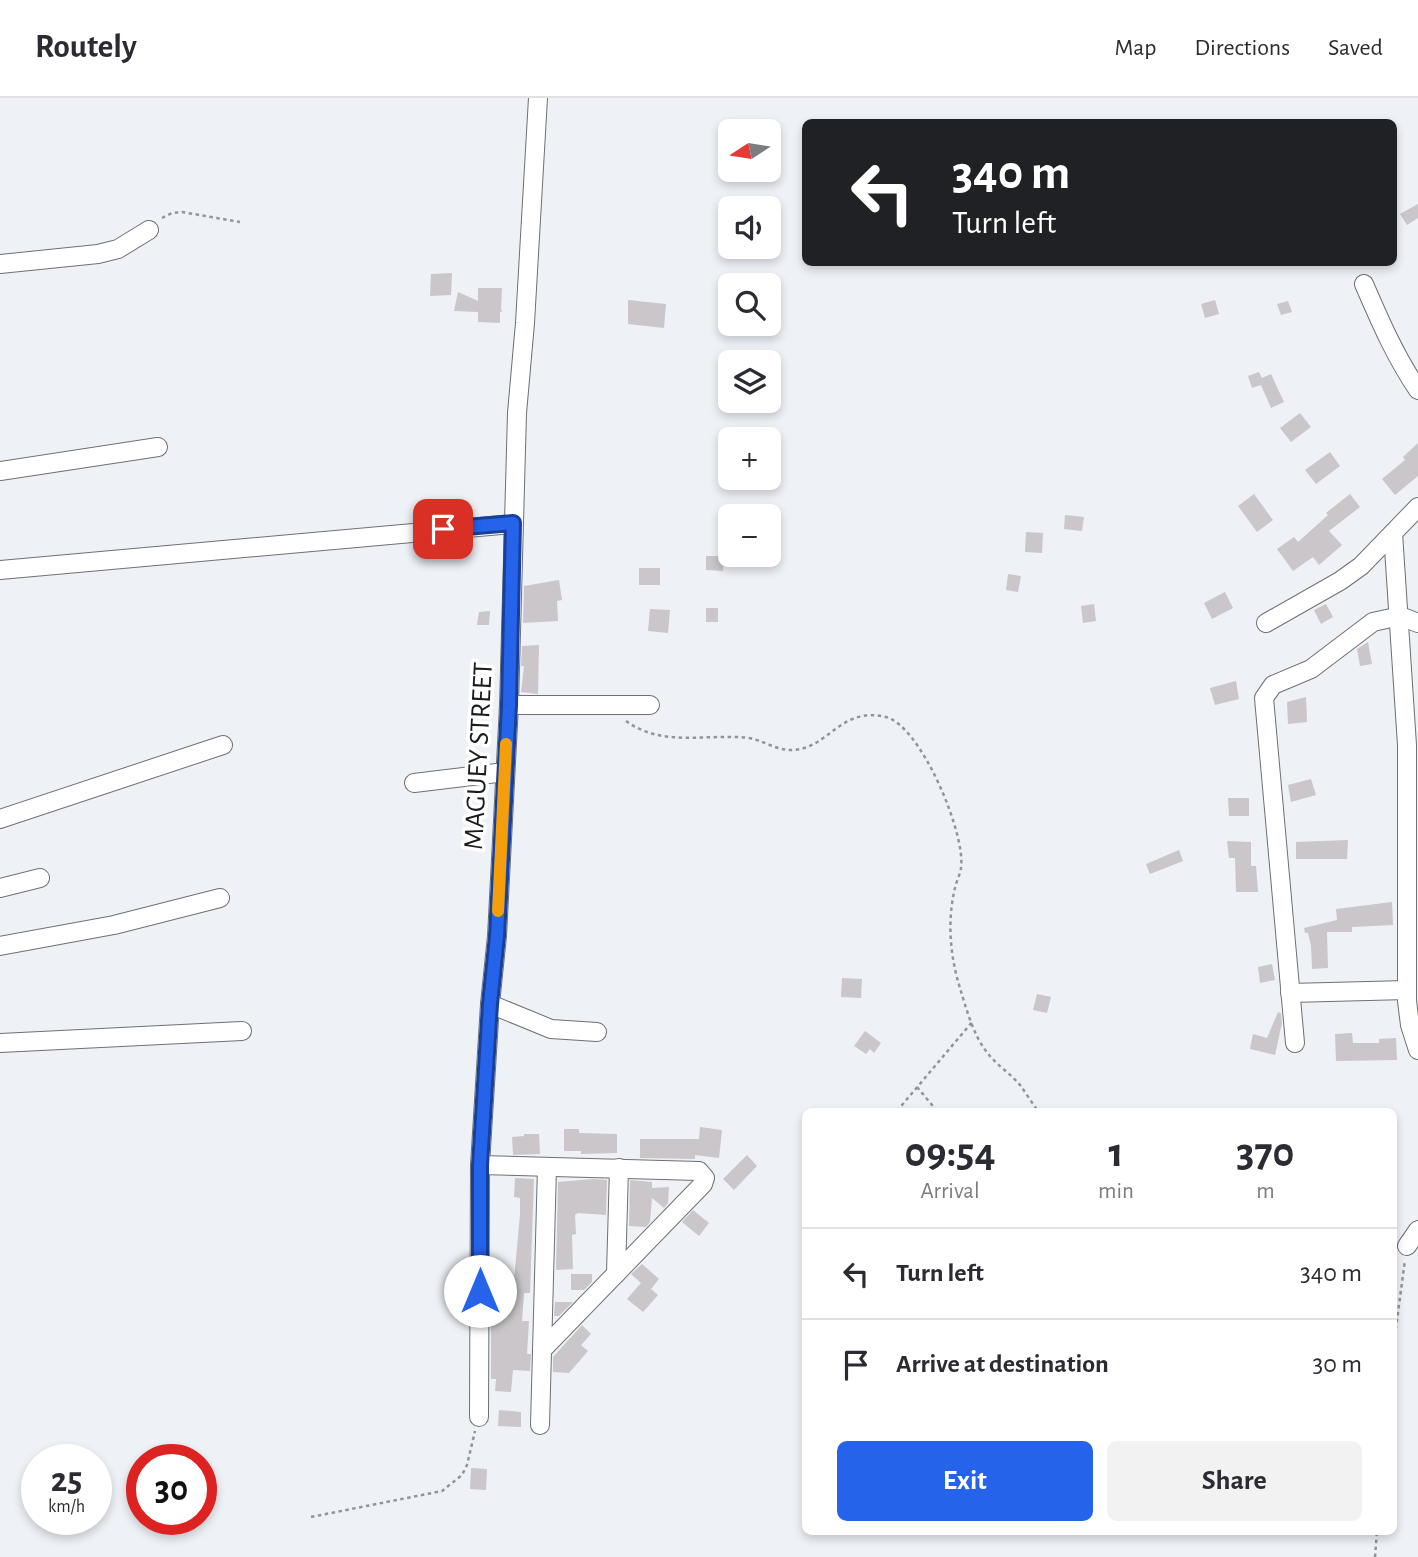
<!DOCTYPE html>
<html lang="en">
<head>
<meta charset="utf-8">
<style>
	:root { --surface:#fff; --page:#f2f2f3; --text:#2b2b33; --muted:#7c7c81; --line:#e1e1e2; --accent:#2563eb }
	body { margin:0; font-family:"Alegreya Sans",sans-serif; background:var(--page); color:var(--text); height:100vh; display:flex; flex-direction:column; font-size:26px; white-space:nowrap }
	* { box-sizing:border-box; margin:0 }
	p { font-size:23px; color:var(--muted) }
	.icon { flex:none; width:38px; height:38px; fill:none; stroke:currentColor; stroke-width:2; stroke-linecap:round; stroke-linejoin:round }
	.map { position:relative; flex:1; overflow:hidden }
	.sheet { position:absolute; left:802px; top:1010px; width:595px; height:427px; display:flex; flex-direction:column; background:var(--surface); border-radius:10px; box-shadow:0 4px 10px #0003 }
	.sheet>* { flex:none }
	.banner { position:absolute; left:802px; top:21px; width:595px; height:147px; border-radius:10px; box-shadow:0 4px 10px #0003; background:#202124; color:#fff; overflow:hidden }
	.needle { width:46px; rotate:258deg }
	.controls { position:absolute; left:718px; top:21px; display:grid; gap:14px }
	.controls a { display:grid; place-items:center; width:63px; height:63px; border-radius:10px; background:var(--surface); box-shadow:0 4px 10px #0003; font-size:35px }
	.speed { position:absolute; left:21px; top:1346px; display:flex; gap:14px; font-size:35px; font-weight:700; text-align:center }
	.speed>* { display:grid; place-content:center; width:91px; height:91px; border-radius:50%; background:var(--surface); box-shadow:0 4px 10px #0003; line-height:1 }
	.speed small { font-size:18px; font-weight:400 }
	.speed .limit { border:10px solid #d22; background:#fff; color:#111 }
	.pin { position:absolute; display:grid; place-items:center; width:60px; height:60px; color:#fff; margin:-30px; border-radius:14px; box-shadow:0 4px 10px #0006 }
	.me { position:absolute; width:77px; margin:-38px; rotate:0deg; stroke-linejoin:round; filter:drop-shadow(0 0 5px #0008) }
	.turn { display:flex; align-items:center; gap:24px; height:147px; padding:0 35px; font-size:32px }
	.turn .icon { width:91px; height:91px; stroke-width:2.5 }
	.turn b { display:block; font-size:49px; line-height:60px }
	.eta { display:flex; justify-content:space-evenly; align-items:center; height:119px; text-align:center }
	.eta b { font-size:42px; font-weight:600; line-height:49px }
	.cta { display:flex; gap:14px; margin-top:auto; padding:14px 35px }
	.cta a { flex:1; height:80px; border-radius:10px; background:var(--accent); color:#fff; font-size:28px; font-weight:600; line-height:80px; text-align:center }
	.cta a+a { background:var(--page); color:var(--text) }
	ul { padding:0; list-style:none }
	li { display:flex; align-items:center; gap:21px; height:91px; padding:0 35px; border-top:2px solid var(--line) }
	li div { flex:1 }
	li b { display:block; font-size:26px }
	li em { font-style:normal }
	header { display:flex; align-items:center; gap:42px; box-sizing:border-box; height:98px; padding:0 35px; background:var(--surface); border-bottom:2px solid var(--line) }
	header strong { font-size:33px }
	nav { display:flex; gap:38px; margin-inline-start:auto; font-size:24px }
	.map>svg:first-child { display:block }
</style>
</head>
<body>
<header>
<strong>Routely</strong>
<nav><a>Map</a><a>Directions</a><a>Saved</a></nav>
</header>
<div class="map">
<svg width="1418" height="1459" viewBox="0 0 1418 1459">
	<rect width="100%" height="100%" fill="#eef1f6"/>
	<!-- building -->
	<g fill="#cac6c9">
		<path d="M1418,106V120L1407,127L1400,116Z"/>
		<path d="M452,175L451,197L430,198L431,176Z"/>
		<path d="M478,190H502L501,212L503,213L500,214V225L478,224V214L454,213L458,194L478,203Z"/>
		<path d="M628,202L666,206L664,230L628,226Z"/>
		<path d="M1215,202L1219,216L1205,220L1201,206Z"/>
		<path d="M1288,203L1292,214L1281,217L1277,206Z"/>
		<path d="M1259,274L1262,280L1271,276L1284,304L1271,310L1261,287L1252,290L1248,278Z"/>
		<path d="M1300,315L1311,329L1291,344L1280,330Z"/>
		<path d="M1418,345V378L1395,397L1382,381L1405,362L1403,359Z"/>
		<path d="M1330,354L1340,368L1316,386L1305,372Z"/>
		<path d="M1254,396L1273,422L1257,434L1238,408Z"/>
		<path d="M1350,396L1360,409L1329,433L1342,447L1319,467L1313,459L1293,473L1277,451L1294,439L1298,444L1328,417L1326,415Z"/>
		<path d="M1065,417L1084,419L1082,433L1064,431Z"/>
		<path d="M1026,434L1043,435L1042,455L1025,454Z"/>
		<path d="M706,458H724L723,473L706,472Z"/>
		<rect x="639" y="470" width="21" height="17"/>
		<path d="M1008,476L1021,478L1018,494L1006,492Z"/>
		<path d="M559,482L562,502L557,503L558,523L523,525L524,488Z"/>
		<path d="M1225,494L1233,510L1212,521L1204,505Z"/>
		<path d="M1094,506L1096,523L1083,525L1081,508Z"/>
		<path d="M1326,506L1333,519L1321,526L1314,512Z"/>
		<rect x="706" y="510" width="12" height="14"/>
		<path d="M650,511L670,512L668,535L648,533Z"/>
		<path d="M490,513L489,527H477L479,514Z"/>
		<path d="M1368,544L1372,566L1360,568L1357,551Z"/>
		<path d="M539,547L538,596L521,594L524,568H521L522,548Z"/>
		<path d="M1236,583L1239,601L1215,607L1210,590Z"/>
		<path d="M1306,599L1307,624L1288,626L1287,604Z"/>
		<path d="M1311,681L1316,697L1291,704L1288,687Z"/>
		<path d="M1228,700H1249V718H1229Z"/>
		<path d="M1348,742L1347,761H1296V744Z"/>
		<path d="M1227,743L1251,744V768H1256L1258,794H1236L1235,760H1229Z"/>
		<path d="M1179,752L1183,763L1150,776L1146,766Z"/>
		<path d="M1392,804L1393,827L1352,829V834H1327L1328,870L1312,871L1311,847L1308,835H1305L1304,830L1337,822L1336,811Z"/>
		<path d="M1272,866L1275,882L1260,885L1258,869Z"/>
		<path d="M842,880L862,881L861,900L841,899Z"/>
		<path d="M1037,896L1051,899L1047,915L1033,912Z"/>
		<path d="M1278,914L1281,915L1282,925L1275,957L1250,951L1253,936L1267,940Z"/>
		<path d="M865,933L881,945L874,955L870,951L866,956L854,948Z"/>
		<path d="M1352,935L1353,945H1379V941L1396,940L1397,962L1336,963L1335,936Z"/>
		<path d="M700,1029L722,1032L719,1060L695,1057V1061L640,1060V1041H699Z"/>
		<path d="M564,1031H579V1035L617,1036V1055L581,1056V1053H564Z"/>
		<path d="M524,1036H539L540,1056L513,1057L512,1039L524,1038Z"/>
		<path d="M747,1057L757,1068L734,1092L723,1081Z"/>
		<path d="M515,1080L534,1081L530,1195H524L522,1223H529L527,1256H531L530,1273L513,1272L511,1294L495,1293L496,1281H491V1191L513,1193L520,1116V1100L514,1099Z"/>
		<path d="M593,1081L607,1082L606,1117L578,1115L575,1117L576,1136L572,1137L573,1171L556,1172L558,1084Z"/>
		<path d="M630,1082L652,1084V1090L669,1089L668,1105L664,1110L652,1100L650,1124L646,1129L629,1128Z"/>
		<path d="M693,1112L709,1125L699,1138L682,1124Z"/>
		<path d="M642,1166L659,1181L651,1191L658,1197L643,1214L627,1201L641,1185L631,1176Z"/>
		<path d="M571,1176H592V1184L584,1192H571Z"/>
		<path d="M555,1204H573L559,1218H554Z"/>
		<path d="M582,1227L591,1236L581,1247L588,1253L569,1275L553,1274V1259Z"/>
		<path d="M499,1312L521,1314V1329L498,1328Z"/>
		<path d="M471,1370L487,1371L486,1392L470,1391Z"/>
	</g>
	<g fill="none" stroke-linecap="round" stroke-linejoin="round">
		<defs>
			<g id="minor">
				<path d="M0,166L98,156L118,151L149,132"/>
				<path d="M1364,186C1380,223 1395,258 1418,292"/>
				<path d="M0,373L158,349"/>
				<path d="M1393,435L1407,647V903L1410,927L1418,952"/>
				<path d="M0,472L513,426"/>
				<path d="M1266,525L1340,483L1361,468L1418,409"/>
				<path d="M509,607H650"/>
				<path d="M414,685L505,674"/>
				<path d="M0,721L223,647"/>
				<path d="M0,790L40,780"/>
				<path d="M0,848L114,827L220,800"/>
				<path d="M1290,895L1407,892"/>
				<path d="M490,906L551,931L597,934"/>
				<path d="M0,945L242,933"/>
				<path d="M1295,945L1264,600L1273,587L1311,571L1373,524L1400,518L1418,525"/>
				<path d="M480,1067L699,1073L705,1080L703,1086L542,1252"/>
				<path d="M1407,1148L1418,1132"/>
				<path d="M616,1176L619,1070"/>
				<path d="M479,1319L480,1067L490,906L497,838L509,607L517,315L525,225L538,0"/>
				<path d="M540,1327L547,1069"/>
			</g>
		</defs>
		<!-- minor casing -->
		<use href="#minor" stroke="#6d7074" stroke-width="20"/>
		<!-- path -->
		<g stroke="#929498" stroke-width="2.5" stroke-dasharray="3.5 3.5" stroke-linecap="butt">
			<path d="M162,120L172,115L182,114L240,124"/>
			<path d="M626,623C663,650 707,635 749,640C765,643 777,653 794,652C830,649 841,608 886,619C921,628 966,736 961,770C960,777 956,784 955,790C947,823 950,858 960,890C966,910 973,936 986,953C995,966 1010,975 1020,987C1026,995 1032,1005 1038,1013"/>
			<path d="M917,989L937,1013"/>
			<path d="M897,1013L973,923"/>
			<path d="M1393,1252L1405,1162"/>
			<path d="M311,1419L442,1393L462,1377L467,1367L475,1333"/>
			<path d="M1375,1459L1377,1433"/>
		</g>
		<!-- minor -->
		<use href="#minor" stroke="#fff" stroke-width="18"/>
	</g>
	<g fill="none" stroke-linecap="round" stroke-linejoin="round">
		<defs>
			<path id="route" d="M443,431L513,425L509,607L497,838L490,906L480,1067V1193"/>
		</defs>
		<!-- route casing -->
		<use href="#route" stroke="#184099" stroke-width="18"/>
		<!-- route -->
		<use href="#route" stroke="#2563eb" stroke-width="12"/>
		<!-- slow -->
		<path stroke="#f59e0b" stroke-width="12" d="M498,813L506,646"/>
	</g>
	<g text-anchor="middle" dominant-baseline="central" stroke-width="7" stroke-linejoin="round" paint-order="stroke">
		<!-- street labels -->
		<g font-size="28" fill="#1b1c1e" stroke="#fff">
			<text transform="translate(479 658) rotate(-87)">MAGUEY STREET</text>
		</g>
	</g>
</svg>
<div class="controls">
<a><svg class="needle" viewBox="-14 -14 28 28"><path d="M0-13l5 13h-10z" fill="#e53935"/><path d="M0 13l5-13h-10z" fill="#7c7c81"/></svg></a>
<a><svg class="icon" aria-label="sound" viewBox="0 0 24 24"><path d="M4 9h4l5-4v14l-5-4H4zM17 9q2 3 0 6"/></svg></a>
<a><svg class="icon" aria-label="search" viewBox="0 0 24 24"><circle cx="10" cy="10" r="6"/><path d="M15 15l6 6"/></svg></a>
<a><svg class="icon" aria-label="layers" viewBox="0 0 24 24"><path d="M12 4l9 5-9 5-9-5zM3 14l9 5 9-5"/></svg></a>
<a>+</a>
<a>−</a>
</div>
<div class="speed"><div>25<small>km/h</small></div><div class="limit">30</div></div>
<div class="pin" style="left:443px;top:431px;background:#d93025"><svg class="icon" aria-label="arrive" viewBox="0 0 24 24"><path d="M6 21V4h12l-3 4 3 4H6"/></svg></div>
<svg class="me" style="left:480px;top:1193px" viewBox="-20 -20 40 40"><circle r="19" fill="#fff"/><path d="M0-13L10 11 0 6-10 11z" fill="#2563eb"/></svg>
<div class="banner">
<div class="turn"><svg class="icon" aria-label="left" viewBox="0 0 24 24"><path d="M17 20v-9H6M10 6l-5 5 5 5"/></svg><div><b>340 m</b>Turn left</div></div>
</div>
<section class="sheet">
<div class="eta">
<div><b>09:54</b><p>Arrival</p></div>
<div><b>1</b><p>min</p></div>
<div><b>370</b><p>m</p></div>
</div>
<ul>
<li><svg class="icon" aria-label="left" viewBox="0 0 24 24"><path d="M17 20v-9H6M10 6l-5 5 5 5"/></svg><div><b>Turn left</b></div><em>340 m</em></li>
<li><svg class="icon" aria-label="arrive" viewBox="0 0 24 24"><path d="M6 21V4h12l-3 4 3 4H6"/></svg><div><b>Arrive at destination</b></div><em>30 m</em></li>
</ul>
<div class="cta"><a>Exit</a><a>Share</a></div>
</section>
</div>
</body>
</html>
